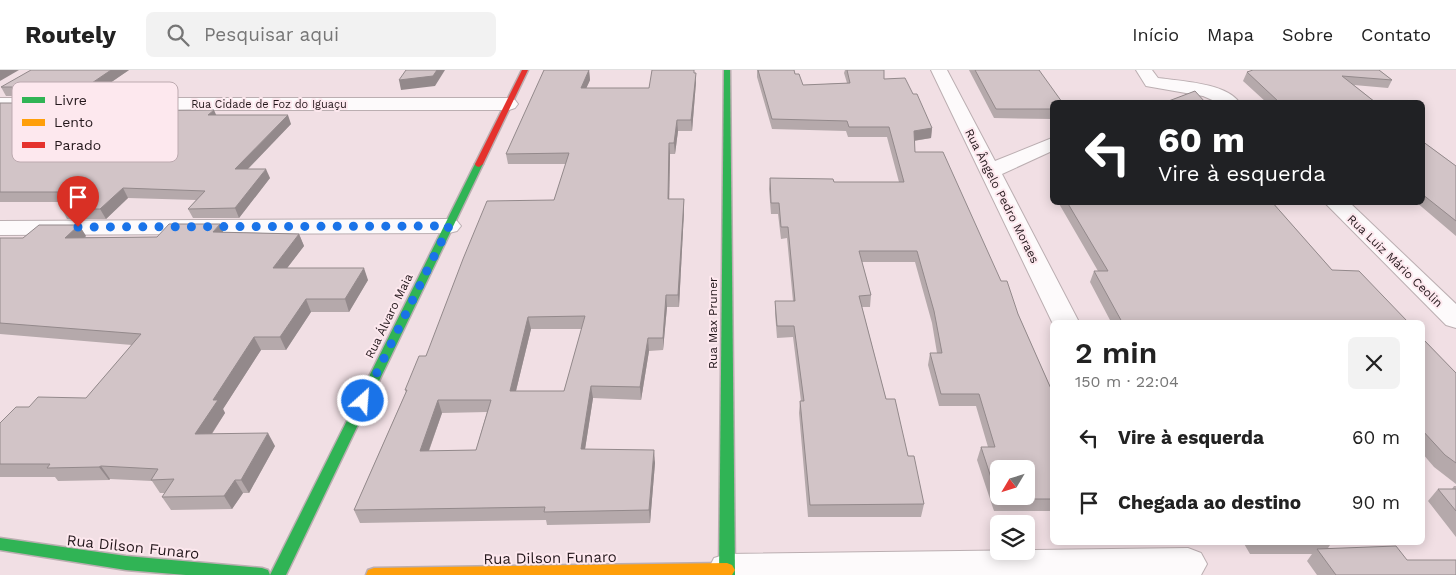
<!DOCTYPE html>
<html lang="pt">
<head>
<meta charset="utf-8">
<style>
	:root { --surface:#fff; --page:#f2f2f2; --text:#222; --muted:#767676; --line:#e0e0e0 }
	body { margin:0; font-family:"Work Sans",sans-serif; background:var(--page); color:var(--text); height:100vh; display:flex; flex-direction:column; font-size:19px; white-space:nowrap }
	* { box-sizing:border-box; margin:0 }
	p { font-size:16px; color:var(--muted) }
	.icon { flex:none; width:28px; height:28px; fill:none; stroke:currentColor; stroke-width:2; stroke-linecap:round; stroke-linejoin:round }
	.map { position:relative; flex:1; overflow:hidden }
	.side { position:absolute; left:1050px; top:250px; width:375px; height:225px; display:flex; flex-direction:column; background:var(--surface); border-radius:8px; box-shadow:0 2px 12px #0003 }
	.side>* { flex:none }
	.banner { position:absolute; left:1050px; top:30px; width:375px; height:105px; border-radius:8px; box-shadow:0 2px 12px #0003; background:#202124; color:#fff; overflow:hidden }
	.needle { width:32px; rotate:232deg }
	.controls { position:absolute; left:990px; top:390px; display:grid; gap:10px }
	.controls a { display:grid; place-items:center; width:45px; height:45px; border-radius:8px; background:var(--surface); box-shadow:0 2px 12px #0003; font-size:25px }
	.pin { position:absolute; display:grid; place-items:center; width:42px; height:42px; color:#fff; margin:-51px -21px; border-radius:50% 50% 50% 0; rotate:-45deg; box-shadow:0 0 5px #0007 }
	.pin .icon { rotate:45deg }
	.me { position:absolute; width:55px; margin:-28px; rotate:26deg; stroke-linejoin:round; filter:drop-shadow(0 0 4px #0008) }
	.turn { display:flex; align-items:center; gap:18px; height:105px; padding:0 25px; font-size:22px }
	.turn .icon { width:65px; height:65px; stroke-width:2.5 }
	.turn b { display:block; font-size:35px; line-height:42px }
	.round { display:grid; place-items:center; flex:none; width:52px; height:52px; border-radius:8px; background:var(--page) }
	.summary { display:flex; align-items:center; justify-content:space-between; height:85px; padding:0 25px }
	h1 { font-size:30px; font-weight:600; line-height:38px }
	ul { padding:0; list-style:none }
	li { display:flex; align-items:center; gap:15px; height:65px; padding:0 25px }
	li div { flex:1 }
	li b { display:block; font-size:19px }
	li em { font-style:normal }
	header { display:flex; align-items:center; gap:30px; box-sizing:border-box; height:70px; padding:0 25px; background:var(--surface); border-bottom:1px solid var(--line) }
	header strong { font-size:24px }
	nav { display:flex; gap:28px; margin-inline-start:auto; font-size:18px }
	.search { width:350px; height:45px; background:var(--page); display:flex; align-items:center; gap:12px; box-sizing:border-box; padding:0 18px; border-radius:8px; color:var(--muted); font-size:19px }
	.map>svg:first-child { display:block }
</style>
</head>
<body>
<header>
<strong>Routely</strong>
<div class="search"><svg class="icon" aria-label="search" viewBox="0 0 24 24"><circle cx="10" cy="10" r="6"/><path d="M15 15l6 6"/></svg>Pesquisar aqui</div>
<nav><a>Início</a><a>Mapa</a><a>Sobre</a><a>Contato</a></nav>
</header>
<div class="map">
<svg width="1456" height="505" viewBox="0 0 1456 505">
	<rect width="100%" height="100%" fill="#f1dfe4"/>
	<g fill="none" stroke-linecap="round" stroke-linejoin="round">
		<defs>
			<g id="street">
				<path d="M931,0H947L995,91L1052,68V81L1002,104L1079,252H1052Z"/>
				<path d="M1136,0H1152L1158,8C1179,11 1226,13 1239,32H1217L1203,26L1146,16Z"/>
				<path d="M0,28H509L515,30L518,34L515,38L509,40H0Z"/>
				<path d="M1324,132H1349L1456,234V258L1446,255Z"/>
				<path d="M449,149L457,151L461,156L457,161L449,163L0,165V151Z"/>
				<path d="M1188,478L1201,483L1207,494L1201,505H710L708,500L714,488L727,484Z"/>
			</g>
			<g id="fast">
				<path d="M724,0H730L735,505H719Z"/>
				<path d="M479,91L483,94L286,505H270L475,94Z"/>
				<path d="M0,468L126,486L262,498L268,500L270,505H186L126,500L0,480Z"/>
			</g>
			<path id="slow" d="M727,493L732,495L735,500L732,505H366L368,500L374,498Z"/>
			<path id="jam" d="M522,0H528L483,94L479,97L476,96L475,94Z"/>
		</defs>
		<!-- street casing -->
		<use href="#street" stroke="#bbaeb1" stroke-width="2"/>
		<!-- fast casing -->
		<use href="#fast" stroke="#bbaeb1" stroke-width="3"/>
		<!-- slow casing -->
		<use href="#slow" stroke="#bbaeb1" stroke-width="3"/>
		<!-- jam casing -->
		<use href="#jam" stroke="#bbaeb1" stroke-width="3"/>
		<!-- street -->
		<use href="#street" fill="#fdfafb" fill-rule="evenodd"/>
		<!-- fast -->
		<use href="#fast" fill="#30b455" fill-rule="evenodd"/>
		<!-- slow -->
		<use href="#slow" fill="#ff9f0a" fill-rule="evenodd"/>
		<!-- jam -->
		<use href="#jam" fill="#e5322d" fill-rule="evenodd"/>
	</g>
	<!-- wall -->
	<g fill="#b5a9ab" fill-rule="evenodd">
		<path d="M129,0L91,26H6L1,17Z"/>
		<path d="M589,0L590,10L586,18H649L694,3L696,12L692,61H678L675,84H670L669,129H684V141L679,237H667L663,280L649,281L641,330L593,328L585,379L655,393L650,453L547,455L546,450L360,453L354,440L406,322L405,320L426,286L554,130L566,94H508L506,84ZM531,259H582L564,321H516ZM487,342L476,380L429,381L442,343Z"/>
		<path d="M757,0H794L795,4L803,15L847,13L844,3L845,0H884V9L913,24L932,58L931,68L914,71L915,82L1001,211L1018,244L1052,321V441H994L977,390L981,377H988L976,336H939L928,295L930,283H937L932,253L915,192H862L871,225L870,237H862L886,329L908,386L924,434L921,447H808L799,343L800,331H801L793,267L777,268L775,243V231H793L787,168L781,169L778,144H771L769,119L770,108L834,112H899L887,67H848L846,61L772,59L757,7Z"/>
		<path d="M969,0H1039L1052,32V49L994,48Z"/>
		<path d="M1379,0L1392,10L1388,18L1354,15L1375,32H1266L1243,11L1247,2Z"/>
		<path d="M0,33L67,41L216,45L291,54L248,99L270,108L239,148H193L188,139L196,130L128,128L106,149H67L62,139L70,132H0Z"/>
		<path d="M1422,71L1456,96V166L1416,132H1422Z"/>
		<path d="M1058,132H1272L1332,200L1408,252H1111L1090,212L1094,201H1098Z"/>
		<path d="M79,155L86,166L85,167H157L223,162L299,164L304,176L287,198L368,210L349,242H311L286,280H261L223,339L225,343L212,364L275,376L249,423H243L232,439L171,440L162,427L165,423H160L152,411L110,409L109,410L58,411L55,407H0V353L29,337L86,328L132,275L0,264V168H23Z"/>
		<path d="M1422,268L1456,303V414L1434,397L1422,383Z"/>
		<path d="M1454,416H1456V467L1428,431L1438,419H1452Z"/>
		<path d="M1243,472H1332L1328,478L1407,490L1456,505H1317L1307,491L1312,484H1250Z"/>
	</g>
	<!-- shaded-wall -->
	<g fill="#93898b">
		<path d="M0,0H19L0,11Z"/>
		<path d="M111,0H129L91,26L86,17Z"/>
		<path d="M437,0H445L435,16L401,20L399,10Z"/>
		<path d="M589,0L590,10L582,28L581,18Z"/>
		<path d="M696,3V12L692,61L691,50Z"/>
		<path d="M63,33L68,42L52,41Z"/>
		<path d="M214,40L218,49L208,45Z"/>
		<path d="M288,45L291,54L239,108L235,99Z"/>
		<path d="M677,50L678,61L675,84L674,73Z"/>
		<path d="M932,58L931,68L912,71L914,61Z"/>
		<path d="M669,73L670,84L669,140L668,129Z"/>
		<path d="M266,99L270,108L239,148L235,138Z"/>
		<path d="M123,118L128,128L106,149L100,139Z"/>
		<path d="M684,129V141L679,237L678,225Z"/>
		<path d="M220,154L225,166L213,162Z"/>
		<path d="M79,155L86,166L72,180L65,168Z"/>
		<path d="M299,164L304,176L278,210L273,198Z"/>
		<path d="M364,198L368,210L349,242L345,229Z"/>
		<path d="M666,225L667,237L663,280V268Z"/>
		<path d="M306,229L311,242L286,280L280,267Z"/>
		<path d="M528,247L531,259L513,333L510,321Z"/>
		<path d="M254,267L261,280L223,339L225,343L203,377L195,364L213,330Z"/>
		<path d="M648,268L649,281L641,330L640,317Z"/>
		<path d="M591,316L593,328L583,392L581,379Z"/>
		<path d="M438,330L442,343L424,394L420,381Z"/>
		<path d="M268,363L275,376L249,423L241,410Z"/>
		<path d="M654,380L655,393L650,453L649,440Z"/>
		<path d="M101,396L110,409L109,410L99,397Z"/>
		<path d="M235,410L243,423L232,439L224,426Z"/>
	</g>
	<!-- building -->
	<g fill="#d2c4c7" stroke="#93898b" fill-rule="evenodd">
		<path d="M31,0H111L86,17H1Z"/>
		<path d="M406,0H437L433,6L399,10Z"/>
		<path d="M544,0H589L581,18H649L652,0H694V3H696L691,50H677L674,73H669L668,129H684L678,225H666L663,268H648L640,317L591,316L581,379L654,380L649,440L544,442L545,437L354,440L407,320H405L419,286H426L463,189L487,131L554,130L569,83L506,84ZM585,246L564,321H510L528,247ZM438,330H491L476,380L420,381Z"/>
		<path d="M758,0H794L795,4H799L803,15L850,13L847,0H884V9L905,8L913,24H917L932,58L914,61L915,82H943L1001,211H1007L1018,244L1052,321V429H998L981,377H995L979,324H941L930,283H942L934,241L917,181H859L871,225L859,226L886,329H895L908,386H914L924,434L810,435L800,331H804L794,256H777L775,231H795L788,157H781L779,133H771L770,108L833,109L834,112H904L889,57H849L847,51L772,49ZM999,399H1026V426H999Z"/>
		<path d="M975,0H1039L1062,32H1052V39H996Z"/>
		<path d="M1253,0H1379L1392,10L1342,6L1375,32H1279L1247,2Z"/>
		<path d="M1195,21L1205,32H1166Z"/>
		<path d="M0,33H63L52,41L214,40L208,45H288L235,99H266L235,138L188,139L205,121L123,118L100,139H62L82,122H0Z"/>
		<path d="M1422,71L1456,96V151L1422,124Z"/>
		<path d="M1067,132H1272L1332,200L1359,201L1408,252H1122L1094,201H1108Z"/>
		<path d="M169,154H220L213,162L299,164L273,198H364L345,229H306L280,267H254L213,330H218L195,364L268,363L241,410H235L224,426L162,427L174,409L151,410L158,399L101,396L99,397L47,398L50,394H0V353L16,337H29L38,327L86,328L141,264L0,253V168H23L39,155H79L65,168L157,167Z"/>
		<path d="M1422,268L1456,303V393L1445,385L1422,360Z"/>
		<path d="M1438,419H1456V441Z"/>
		<path d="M1396,476L1407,490H1456V505H1336L1317,479Z"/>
	</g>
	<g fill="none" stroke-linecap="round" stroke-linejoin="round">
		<!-- route -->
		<path stroke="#1a73e8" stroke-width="9" stroke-dasharray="0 16.2" d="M78,157L449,156L363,331"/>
	</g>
	<g text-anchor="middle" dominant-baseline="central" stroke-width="4" stroke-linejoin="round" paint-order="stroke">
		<!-- far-street labels -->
		<g font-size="11" fill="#23171b" stroke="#fde8ee">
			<text x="269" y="34">Rua Cidade de Foz do Iguaçu</text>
		</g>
		<!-- street labels -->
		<g font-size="12" fill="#23171b" stroke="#fde8ee">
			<text transform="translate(1002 126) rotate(63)">Rua Ângelo Pedro Moraes</text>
			<text transform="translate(1395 191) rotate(44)">Rua Luiz Mário Ceolin</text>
			<text transform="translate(389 246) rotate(-64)">Rua Álvaro Maia</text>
			<text transform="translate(713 253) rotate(-90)">Rua Max Pruner</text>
		</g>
		<!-- near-street labels -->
		<g font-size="15" fill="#23171b" stroke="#fde8ee">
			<text transform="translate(133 477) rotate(6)">Rua Dilson Funaro</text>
			<text transform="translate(550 488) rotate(-1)">Rua Dilson Funaro</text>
		</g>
	</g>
	<!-- legend -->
	<rect x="12" y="12" width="166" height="80" rx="8" fill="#fde8ee" stroke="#bca9af" stroke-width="1"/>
	<rect x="22" y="27" width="23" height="6" fill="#30b455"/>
	<rect x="22" y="49" width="23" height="7" fill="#ff9f0a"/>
	<rect x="22" y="72" width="23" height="6" fill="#e5322d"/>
	<g font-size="14" fill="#23171b">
		<text x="54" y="35">Livre</text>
		<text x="54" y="57">Lento</text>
		<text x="54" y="80">Parado</text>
	</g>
</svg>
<div class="controls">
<a><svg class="needle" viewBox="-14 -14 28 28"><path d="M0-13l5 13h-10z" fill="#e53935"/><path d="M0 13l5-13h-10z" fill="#767676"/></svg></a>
<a><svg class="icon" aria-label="layers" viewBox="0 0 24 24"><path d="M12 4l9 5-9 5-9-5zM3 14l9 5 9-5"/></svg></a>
</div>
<div class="pin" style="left:78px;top:157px;background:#d93025"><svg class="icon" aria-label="arrive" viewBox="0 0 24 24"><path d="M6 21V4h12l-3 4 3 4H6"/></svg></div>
<svg class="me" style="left:363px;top:331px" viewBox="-20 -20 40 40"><circle r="17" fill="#1a73e8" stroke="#fff" stroke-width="3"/><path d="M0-11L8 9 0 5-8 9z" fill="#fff"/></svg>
<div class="banner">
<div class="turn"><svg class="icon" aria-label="left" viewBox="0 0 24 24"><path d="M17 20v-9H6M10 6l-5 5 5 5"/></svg><div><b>60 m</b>Vire à esquerda</div></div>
</div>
<section class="side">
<div class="summary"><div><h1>2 min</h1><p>150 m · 22:04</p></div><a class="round"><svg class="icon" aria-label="close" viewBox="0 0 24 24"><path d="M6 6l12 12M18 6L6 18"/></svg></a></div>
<ul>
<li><svg class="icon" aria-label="left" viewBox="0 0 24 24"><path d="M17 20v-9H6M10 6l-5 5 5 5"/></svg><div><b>Vire à esquerda</b></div><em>60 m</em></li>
<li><svg class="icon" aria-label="arrive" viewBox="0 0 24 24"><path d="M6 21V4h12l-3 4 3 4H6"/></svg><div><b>Chegada ao destino</b></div><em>90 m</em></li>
</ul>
</section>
</div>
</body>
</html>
